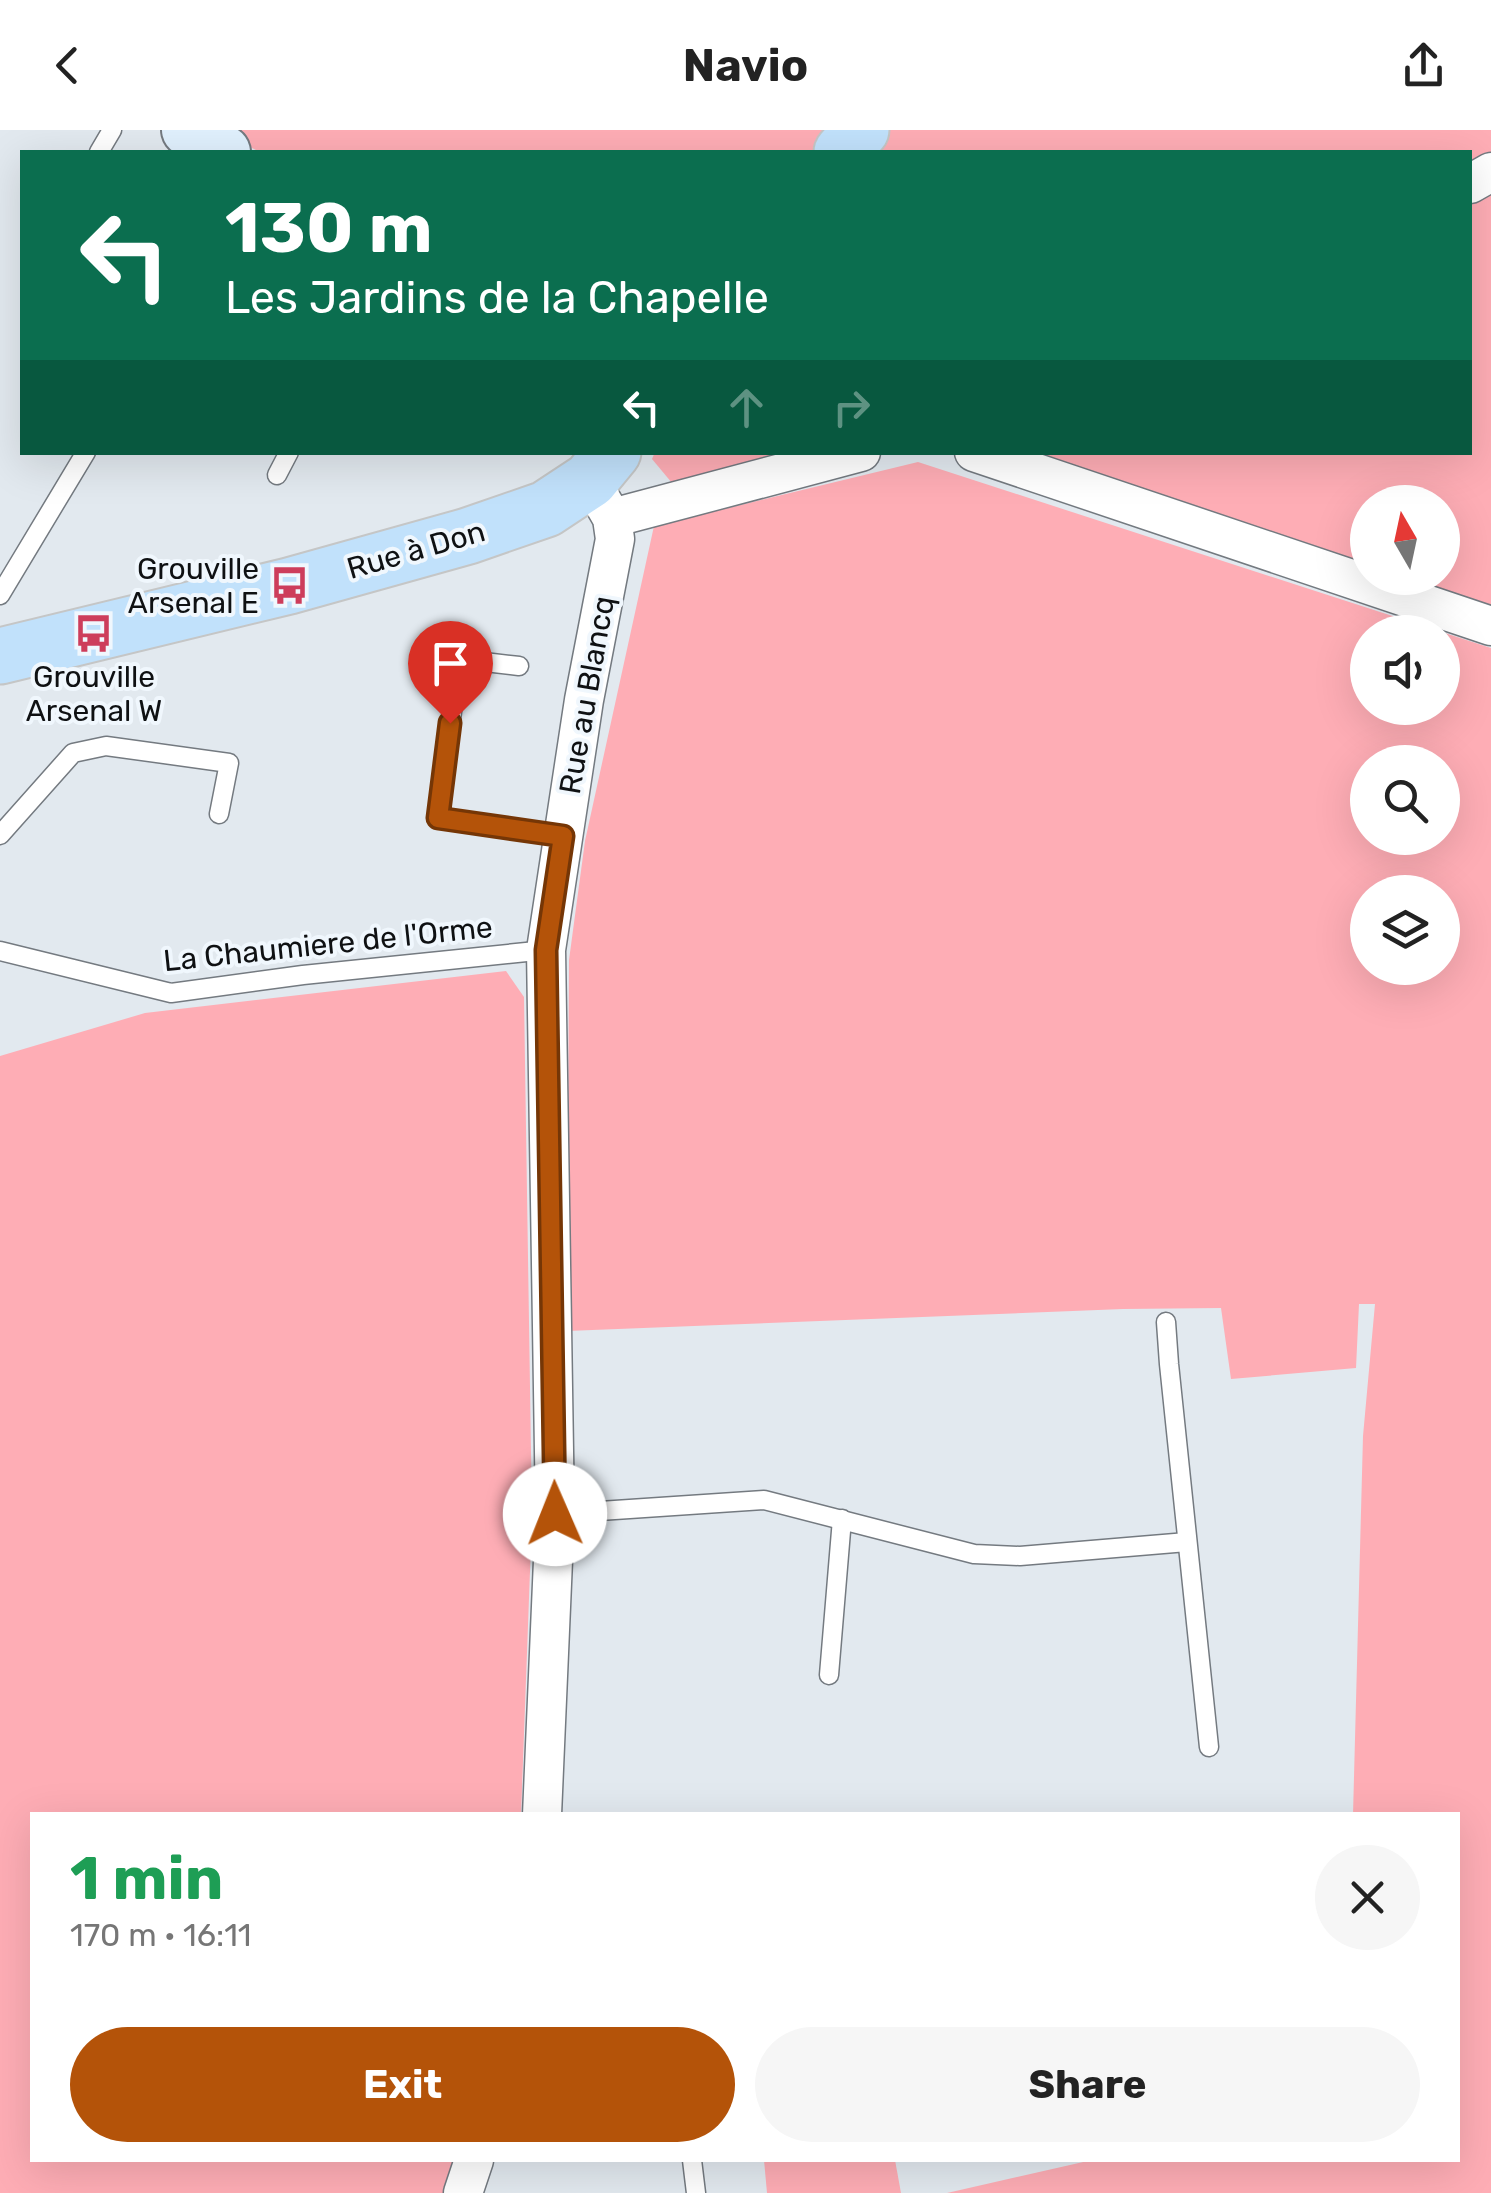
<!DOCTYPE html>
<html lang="en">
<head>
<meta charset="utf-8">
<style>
	:root { --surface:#fff; --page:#f6f6f6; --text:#222; --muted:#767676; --accent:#b45309 }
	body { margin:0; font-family:Rubik,sans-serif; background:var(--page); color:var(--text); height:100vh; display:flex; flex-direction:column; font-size:38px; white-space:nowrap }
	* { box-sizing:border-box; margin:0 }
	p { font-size:32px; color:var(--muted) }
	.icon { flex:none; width:55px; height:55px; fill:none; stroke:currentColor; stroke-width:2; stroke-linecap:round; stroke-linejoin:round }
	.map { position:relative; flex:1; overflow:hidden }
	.side { position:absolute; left:30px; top:1682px; width:1430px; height:350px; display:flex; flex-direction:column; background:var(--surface); border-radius:0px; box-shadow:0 10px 40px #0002 }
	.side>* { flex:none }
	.guide { position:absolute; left:20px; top:20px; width:1452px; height:305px; border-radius:0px; box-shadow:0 10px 40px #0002; background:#0b6e4f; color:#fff; overflow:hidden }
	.needle { width:65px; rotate:351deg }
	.tools { position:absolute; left:1350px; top:355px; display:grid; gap:20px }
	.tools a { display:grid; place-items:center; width:110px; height:110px; border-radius:50%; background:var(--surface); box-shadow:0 10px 40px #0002; font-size:50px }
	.pin { position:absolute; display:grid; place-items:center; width:85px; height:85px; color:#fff; margin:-102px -42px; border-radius:50% 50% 50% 0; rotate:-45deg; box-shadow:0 0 10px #0007 }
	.pin .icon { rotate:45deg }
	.me { position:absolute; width:110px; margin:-55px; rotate:359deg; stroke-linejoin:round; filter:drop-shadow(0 0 8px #0008) }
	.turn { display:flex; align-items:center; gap:35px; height:210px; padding:0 40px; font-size:45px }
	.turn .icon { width:130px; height:130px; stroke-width:2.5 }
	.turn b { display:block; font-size:70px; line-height:85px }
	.lanes { display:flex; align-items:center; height:95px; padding:0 40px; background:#0003; justify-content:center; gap:50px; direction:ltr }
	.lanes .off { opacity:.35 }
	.round { display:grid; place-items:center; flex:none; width:105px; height:105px; border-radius:52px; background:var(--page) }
	.summary { display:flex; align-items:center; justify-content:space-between; height:170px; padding:0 40px }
	h1 { font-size:60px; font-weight:700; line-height:75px; color:#1e9e55 }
	.primary-button { display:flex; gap:20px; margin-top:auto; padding:20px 40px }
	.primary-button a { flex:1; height:115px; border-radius:60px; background:var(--accent); color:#fff; font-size:40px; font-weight:700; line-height:115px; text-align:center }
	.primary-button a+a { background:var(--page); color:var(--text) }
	header { display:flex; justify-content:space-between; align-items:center; height:130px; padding:0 40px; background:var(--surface); font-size:45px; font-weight:700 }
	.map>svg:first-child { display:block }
</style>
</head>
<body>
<header><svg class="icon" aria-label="back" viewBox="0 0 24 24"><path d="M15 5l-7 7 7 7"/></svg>Navio<svg class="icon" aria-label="share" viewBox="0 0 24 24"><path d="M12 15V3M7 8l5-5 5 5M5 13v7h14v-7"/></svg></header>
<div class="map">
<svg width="1491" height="2063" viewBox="0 0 1491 2063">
	<rect width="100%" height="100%" fill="#e2e9ef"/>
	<!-- green -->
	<g fill="#feadb5" fill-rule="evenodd">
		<path d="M216,0H837L819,22H260Z"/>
		<path d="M886,0H1491V29L1470,41V22H868Z"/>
		<path d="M1491,57V482L1385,448H1442V372H1368L1367,442L1001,323L1470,322V69Z"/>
		<path d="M655,322L821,323L677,359L652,329Z"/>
		<path d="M918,332L1491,518V2063H947L1092,2030H1458V1685H1353L1363,1306L1375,1174H1359L1356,1238L1231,1249L1221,1178L1123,1179L567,1201L569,830L585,711L654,396ZM1368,502H1442V578H1368ZM1368,632H1442V708H1368ZM1368,762H1442V838H1368Z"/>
		<path d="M506,841L524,867L532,1387L521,1685H32V2030H461L450,2063H0V926L145,883Z"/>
		<path d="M764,2030H895L901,2063H767Z"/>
	</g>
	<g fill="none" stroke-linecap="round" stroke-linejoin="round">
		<defs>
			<g id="lane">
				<path d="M99,22L112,0"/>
				<path d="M277,345L289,322"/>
				<path d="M0,465L86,322"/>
				<path d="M519,536L459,529L438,688L563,706"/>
				<path d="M0,705L73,623L106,616L229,633L219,684"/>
				<path d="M0,821L171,863L303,845L546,820"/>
				<path d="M1166,1192L1169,1234L1209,1617"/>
				<path d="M555,1384L764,1370L974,1424L1020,1426L1187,1412"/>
				<path d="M829,1545L842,1389"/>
				<path d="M692,2030L696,2063"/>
			</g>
			<g id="street">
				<path d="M1470,54L1491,42"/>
				<path d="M974,322L1491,496"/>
				<path d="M612,388L861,322"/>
				<path d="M542,1685L555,1384L546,820L584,570L615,409L612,388L590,350"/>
				<path d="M463,2063L474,2030"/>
			</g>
			<path id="secondary" d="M188,0L224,22"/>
			<g id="primary">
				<path d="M842,22L861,0"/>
				<path d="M0,526L289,456L468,406L546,379L590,350L613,322"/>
			</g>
		</defs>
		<!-- lane casing -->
		<use href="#lane" stroke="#747a80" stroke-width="21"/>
		<!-- street casing -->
		<use href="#street" stroke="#747a80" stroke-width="41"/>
		<!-- secondary casing -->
		<use href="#secondary" stroke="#747a80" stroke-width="56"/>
		<!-- primary casing -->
		<use href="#primary" stroke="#c5c6c6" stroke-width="59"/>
		<!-- lane -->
		<use href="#lane" stroke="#fff" stroke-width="18"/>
		<!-- street -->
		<use href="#street" stroke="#fff" stroke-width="38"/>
		<!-- secondary -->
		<use href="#secondary" stroke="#e0f0fd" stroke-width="52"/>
		<!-- primary -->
		<use href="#primary" stroke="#c1e1fb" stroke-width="55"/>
	</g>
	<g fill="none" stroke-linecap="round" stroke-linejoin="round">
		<defs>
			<path id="route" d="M450,593L438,688L563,706L546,820L555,1384"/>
		</defs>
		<!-- route casing -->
		<use href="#route" stroke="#753606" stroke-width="25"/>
		<!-- route -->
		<use href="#route" stroke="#b45309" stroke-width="18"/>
	</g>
	<!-- icons -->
	<defs>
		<symbol id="bus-bare" viewBox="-9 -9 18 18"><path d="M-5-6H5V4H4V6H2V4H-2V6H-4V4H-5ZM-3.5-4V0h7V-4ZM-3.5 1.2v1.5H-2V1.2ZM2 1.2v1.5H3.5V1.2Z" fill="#cd3d5b" stroke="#f0f7fd" stroke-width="2.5" paint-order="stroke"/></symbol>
	</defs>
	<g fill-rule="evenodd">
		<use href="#bus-bare" x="262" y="428" width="55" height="55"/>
		<use href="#bus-bare" x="66" y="476" width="55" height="55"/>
	</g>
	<g text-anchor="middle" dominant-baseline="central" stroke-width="8" stroke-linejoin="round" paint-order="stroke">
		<!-- street labels -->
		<g font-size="30" fill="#0f1113" stroke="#f0f7fd">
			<text transform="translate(416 420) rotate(-16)">Rue à Don</text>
			<text transform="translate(587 565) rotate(-80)">Rue au Blancq</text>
			<text transform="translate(328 814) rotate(-6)">La Chaumiere de l'Orme</text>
		</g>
		<!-- poi labels -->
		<g font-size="30" fill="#0f1113" stroke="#f0f7fd" text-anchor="end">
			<text x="259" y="439">Grouville<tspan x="259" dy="34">Arsenal E</tspan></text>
			<text x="94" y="547" text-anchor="middle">Grouville<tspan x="94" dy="34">Arsenal W</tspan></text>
		</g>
	</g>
</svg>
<div class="tools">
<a><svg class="needle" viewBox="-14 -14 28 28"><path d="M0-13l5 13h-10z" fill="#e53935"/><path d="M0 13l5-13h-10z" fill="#767676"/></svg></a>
<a><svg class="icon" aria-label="sound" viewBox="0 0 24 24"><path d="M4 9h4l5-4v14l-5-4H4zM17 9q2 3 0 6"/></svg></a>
<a><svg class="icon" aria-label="search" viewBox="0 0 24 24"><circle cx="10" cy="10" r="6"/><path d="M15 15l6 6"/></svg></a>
<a><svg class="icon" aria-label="layers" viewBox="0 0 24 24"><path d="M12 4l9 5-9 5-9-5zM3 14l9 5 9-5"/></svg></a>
</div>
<div class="pin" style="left:450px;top:593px;background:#d93025"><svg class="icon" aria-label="arrive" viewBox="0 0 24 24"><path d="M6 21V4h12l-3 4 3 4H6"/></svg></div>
<svg class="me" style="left:555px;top:1384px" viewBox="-20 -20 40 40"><circle r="19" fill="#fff"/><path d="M0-13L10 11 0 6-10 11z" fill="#b45309"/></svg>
<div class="guide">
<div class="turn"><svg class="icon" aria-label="left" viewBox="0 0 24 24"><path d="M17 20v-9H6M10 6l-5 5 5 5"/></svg><div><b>130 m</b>Les Jardins de la Chapelle</div></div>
<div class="lanes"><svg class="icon" aria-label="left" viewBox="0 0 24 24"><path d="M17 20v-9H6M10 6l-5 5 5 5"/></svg><svg class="icon off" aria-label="ahead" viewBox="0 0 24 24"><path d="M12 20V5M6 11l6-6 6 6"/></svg><svg class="icon off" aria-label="right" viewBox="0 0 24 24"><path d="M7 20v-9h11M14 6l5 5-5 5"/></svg></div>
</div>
<section class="side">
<div class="summary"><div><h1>1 min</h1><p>170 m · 16:11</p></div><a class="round"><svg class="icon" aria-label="close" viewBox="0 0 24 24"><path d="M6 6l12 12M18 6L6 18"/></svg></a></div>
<div class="primary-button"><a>Exit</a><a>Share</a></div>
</section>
</div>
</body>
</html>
